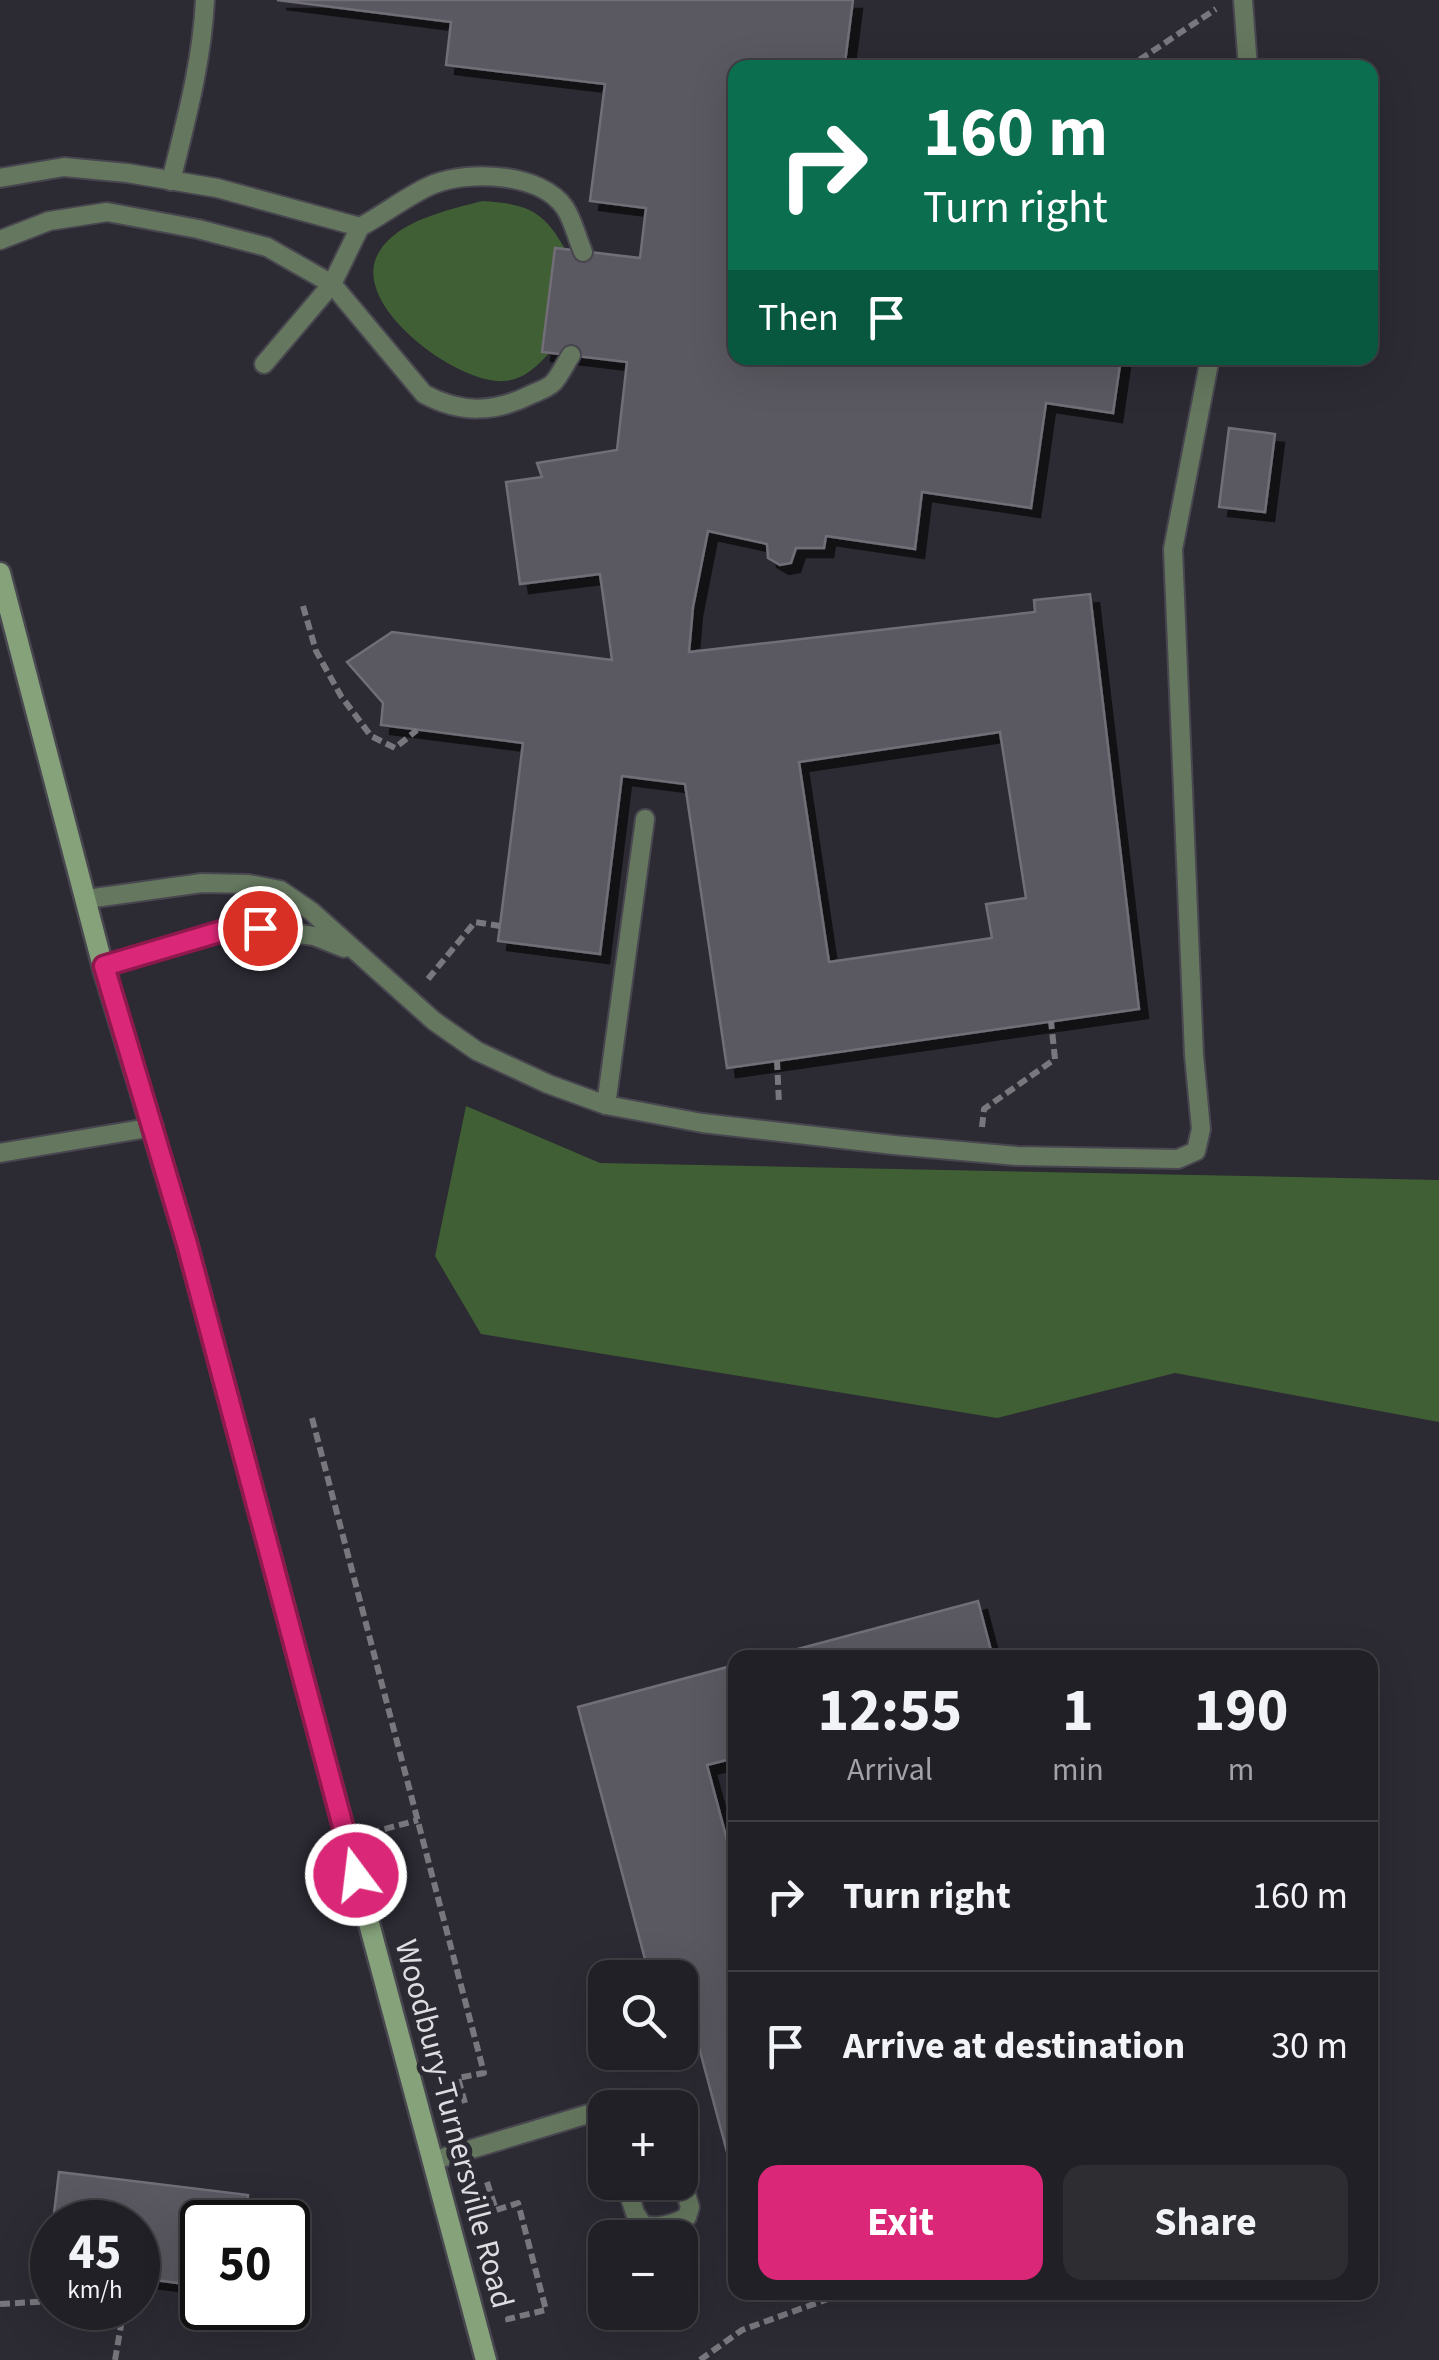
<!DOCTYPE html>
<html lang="en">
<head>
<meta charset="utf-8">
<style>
	:root { --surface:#212026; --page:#2d2d32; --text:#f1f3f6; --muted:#a2a3a7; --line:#3e3e43; --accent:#db2777 }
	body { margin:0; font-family:"Source Sans 3",sans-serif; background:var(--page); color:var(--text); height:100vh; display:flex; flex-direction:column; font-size:38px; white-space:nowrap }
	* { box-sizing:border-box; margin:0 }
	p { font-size:32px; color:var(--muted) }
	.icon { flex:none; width:55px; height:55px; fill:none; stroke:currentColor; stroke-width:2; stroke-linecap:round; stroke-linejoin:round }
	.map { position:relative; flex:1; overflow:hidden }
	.side { position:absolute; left:728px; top:1650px; width:650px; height:650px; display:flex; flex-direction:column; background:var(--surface); border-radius:20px; box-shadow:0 10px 40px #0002,0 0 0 2px var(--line) }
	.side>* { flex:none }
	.top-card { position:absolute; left:728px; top:60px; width:650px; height:305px; border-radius:20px; box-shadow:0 10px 40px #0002,0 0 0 2px var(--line); background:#0b6e4f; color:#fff; overflow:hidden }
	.tools { position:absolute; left:588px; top:1960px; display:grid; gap:20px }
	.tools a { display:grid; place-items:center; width:110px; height:110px; border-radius:20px; background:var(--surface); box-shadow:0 10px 40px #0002,0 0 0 2px var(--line); font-size:50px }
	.speed { position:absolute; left:30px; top:2200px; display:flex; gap:20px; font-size:50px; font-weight:700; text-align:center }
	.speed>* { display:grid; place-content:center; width:130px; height:130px; border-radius:50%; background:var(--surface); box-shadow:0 10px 40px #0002,0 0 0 2px var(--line); line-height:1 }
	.speed small { font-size:25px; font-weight:400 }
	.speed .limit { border:5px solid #111; border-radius:15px; background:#fff; color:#111 }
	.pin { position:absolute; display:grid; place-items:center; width:85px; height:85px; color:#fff; margin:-42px; border:5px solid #fff; border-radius:50%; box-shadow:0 2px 10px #0007 }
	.me { position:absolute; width:110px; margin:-55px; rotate:345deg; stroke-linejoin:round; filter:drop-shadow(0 0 8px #0008) }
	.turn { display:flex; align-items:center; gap:35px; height:210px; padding:0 30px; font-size:45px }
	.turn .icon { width:130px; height:130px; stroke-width:2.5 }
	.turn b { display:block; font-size:70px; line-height:85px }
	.then { display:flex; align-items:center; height:95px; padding:0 30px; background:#0003; gap:20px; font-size:38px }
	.eta { display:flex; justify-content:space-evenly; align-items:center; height:170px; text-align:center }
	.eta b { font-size:60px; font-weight:700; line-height:70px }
	.button { display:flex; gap:20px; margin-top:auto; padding:20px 30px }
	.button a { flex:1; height:115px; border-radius:20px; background:var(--accent); color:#fff; font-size:40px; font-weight:700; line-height:115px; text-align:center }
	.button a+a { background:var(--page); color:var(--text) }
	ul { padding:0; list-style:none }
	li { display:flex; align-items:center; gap:30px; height:150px; padding:0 30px; border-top:2px solid var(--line) }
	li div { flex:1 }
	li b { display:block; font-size:38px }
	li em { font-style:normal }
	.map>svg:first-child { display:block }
</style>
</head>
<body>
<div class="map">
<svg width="1439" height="2360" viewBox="0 0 1439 2360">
	<defs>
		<filter id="shadow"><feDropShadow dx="9" dy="9" stdDeviation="0" flood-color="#0009"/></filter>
	</defs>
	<rect width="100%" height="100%" fill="#2c2a33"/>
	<!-- green -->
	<g fill="#405f34">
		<path d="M482,201C526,204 543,209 565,249H554L542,351L549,353C538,366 523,380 504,381C458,385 347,304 379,252C398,220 449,210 482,201Z"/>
		<path d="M466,1106L600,1163L1439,1180V1422L1175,1373L997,1418L481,1334L435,1256Z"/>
	</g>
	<!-- building -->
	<g fill="#5a5861" stroke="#716e78" stroke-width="2.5" fill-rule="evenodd" filter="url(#shadow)">
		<path d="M277,0H853L845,62L826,59L825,68H735V358H1121L1113,413L1046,403L1031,508L922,492L915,549L826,536L824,548H796L791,563L780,565L768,558L767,544L708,531L693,607L689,652L1035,612L1034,600L1090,594L1139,1009L727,1068L685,784L622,776L600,954L498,941L523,743L381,725L383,703L347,662L392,632L612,660L600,574L520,584L506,482L542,477L537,463L617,450L627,362L542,352L555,248L640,258L646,208L590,201L605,84L446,65L451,22ZM1000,732L1026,898L986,904L992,938L829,962L799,762Z"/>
		<path d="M1229,428L1275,434L1265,512L1219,507Z"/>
		<path d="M978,1601L993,1658H764Z"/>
		<path d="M735,1665V1758L707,1765L735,1870V2182L693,2025L680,2028V1978H650L578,1707Z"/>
		<path d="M59,2172L248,2195L245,2222H202V2286L138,2278V2222H53Z"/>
	</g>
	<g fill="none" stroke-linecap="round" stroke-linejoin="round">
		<defs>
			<g id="service">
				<path d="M1243,0L1248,68"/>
				<path d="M0,178L64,167L127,173L217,188L360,227C383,215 411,193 434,184C470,170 541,173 565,208C573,220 577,238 583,252"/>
				<path d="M171,181C186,120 202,62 205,0"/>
				<path d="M0,240L49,221L107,212L198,229L267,247L332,284L424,394C461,414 495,413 532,394C539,391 548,388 553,383C560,376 565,364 571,355"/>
				<path d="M264,364L332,284L360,227"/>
				<path d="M87,899L202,883L249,884L280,890L311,911L434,1021L477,1051L548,1084L606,1105L702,1123L894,1145L1017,1156L1178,1159L1196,1151L1201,1129L1194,1055L1173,549L1210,358"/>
				<path d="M103,967L239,926L314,936L344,948"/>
				<path d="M606,1105L645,819"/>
				<path d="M0,1153L154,1127"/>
				<path d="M609,2108L635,2100L657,2101L659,2108"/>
				<path d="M435,2160L605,2109"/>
				<path d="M625,2182L635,2213L643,2225C658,2229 674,2224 687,2217L690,2207L680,2174"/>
			</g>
			<path id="secondary" d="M0,573L103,967L187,1244L486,2360"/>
		</defs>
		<!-- service casing -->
		<use href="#service" stroke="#48464f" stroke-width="22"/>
		<!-- secondary casing -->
		<use href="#secondary" stroke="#48464f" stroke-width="25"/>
		<!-- path -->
		<g stroke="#78777e" stroke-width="6" stroke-dasharray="10 5" stroke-linecap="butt">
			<path d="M1127,68L1216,9"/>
			<path d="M303,606L316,651L341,696L371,736L395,748L417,730"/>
			<path d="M428,979L475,922L500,926"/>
			<path d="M777,1060L779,1104"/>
			<path d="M982,1127L984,1109L1055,1059L1051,1021"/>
			<path d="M312,1418L484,2073L458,2078L465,2103"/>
			<path d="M370,1833L418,1820"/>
			<path d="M487,2182L496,2210L518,2203L546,2310L508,2319L510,2326"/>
			<path d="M0,2304L52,2301"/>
			<path d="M115,2360L124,2308"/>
			<path d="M700,2360L742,2330L847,2292"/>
		</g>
		<!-- service -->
		<use href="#service" stroke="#65775f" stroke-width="18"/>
		<!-- secondary -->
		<use href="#secondary" stroke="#85a27b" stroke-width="20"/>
	</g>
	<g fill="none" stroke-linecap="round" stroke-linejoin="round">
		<defs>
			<path id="route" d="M260,928L239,926L104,966L187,1244L356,1875"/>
		</defs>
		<!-- route casing -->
		<use href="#route" stroke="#8e194d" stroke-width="25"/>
		<!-- route -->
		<use href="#route" stroke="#db2777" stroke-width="18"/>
	</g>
	<g text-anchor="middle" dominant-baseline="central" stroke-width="10" stroke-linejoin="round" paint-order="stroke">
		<!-- street labels -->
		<g font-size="32" fill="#dddce1" stroke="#2c2a33">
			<text transform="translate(454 2124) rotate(75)">Woodbury-Turnersville Road</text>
		</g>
	</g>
</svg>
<div class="tools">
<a><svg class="icon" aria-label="search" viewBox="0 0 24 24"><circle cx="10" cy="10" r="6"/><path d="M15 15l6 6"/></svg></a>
<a>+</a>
<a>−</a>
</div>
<div class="speed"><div>45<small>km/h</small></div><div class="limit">50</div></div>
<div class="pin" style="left:260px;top:928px;background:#d93025"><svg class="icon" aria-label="arrive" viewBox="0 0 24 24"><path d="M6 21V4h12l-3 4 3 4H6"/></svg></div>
<svg class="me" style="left:356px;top:1875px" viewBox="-20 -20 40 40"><circle r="17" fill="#db2777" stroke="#fff" stroke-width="3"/><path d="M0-11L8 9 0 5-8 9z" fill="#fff"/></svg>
<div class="top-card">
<div class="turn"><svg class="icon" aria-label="right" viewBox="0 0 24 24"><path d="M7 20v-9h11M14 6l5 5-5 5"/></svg><div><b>160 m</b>Turn right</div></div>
<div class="then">Then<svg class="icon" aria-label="arrive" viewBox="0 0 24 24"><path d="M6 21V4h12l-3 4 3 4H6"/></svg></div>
</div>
<section class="side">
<div class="eta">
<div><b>12:55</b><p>Arrival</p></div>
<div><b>1</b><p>min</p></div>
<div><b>190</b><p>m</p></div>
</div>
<ul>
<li><svg class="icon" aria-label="right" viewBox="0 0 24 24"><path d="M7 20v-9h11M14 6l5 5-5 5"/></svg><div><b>Turn right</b></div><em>160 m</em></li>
<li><svg class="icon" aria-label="arrive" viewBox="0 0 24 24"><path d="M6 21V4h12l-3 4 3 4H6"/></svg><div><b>Arrive at destination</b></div><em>30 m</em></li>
</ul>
<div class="button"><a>Exit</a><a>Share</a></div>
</section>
</div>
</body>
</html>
